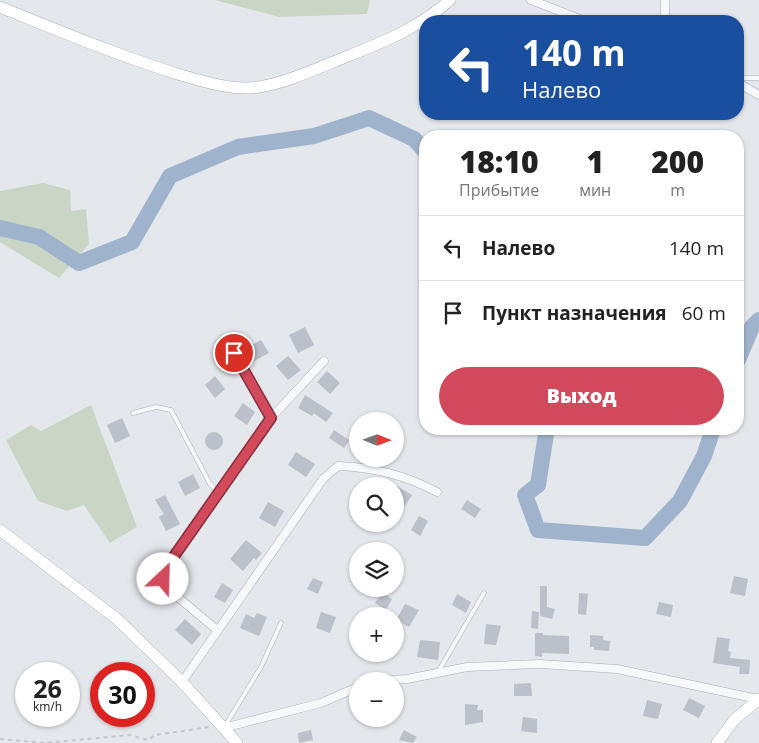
<!DOCTYPE html>
<html lang="ru">
<head>
<meta charset="utf-8">
<style>
	:root { --surface:#fff; --page:#f2f2f2; --text:#222; --muted:#767676; --line:#e0e0e0; --accent:#d1495b }
	body { margin:0; font-family:"Open Sans",sans-serif; background:var(--page); color:var(--text); height:100vh; display:flex; flex-direction:column; font-size:19px; white-space:nowrap }
	* { box-sizing:border-box; margin:0 }
	p { font-size:16px; color:var(--muted) }
	.icon { flex:none; width:28px; height:28px; fill:none; stroke:currentColor; stroke-width:2; stroke-linecap:round; stroke-linejoin:round }
	.map { position:relative; flex:1; overflow:hidden }
	.drawer { position:absolute; left:419px; top:130px; width:325px; height:305px; display:flex; flex-direction:column; background:var(--surface); border-radius:20px; box-shadow:0 1px 4px #0004 }
	.drawer>* { flex:none }
	.top-card { position:absolute; left:419px; top:15px; width:325px; height:105px; border-radius:20px; box-shadow:0 1px 4px #0004; background:#1a4fa0; color:#fff; overflow:hidden }
	.needle { width:32px; rotate:91deg }
	.controls { position:absolute; left:349px; top:412px; display:grid; gap:10px }
	.controls a { display:grid; place-items:center; width:55px; height:55px; border-radius:50%; background:var(--surface); box-shadow:0 1px 4px #0004; font-size:25px }
	.speed { position:absolute; left:15px; top:662px; display:flex; gap:10px; font-size:25px; font-weight:700; text-align:center }
	.speed>* { display:grid; place-content:center; width:65px; height:65px; border-radius:50%; background:var(--surface); box-shadow:0 1px 4px #0004; line-height:1 }
	.speed small { font-size:12px; font-weight:400 }
	.speed .limit { border:8px solid #d22; background:#fff; color:#111 }
	.pin { position:absolute; display:grid; place-items:center; width:42px; height:42px; color:#fff; margin:-21px; border:2px solid #fff; border-radius:50%; box-shadow:0 1px 5px #0007 }
	.me { position:absolute; width:55px; margin:-28px; rotate:24deg; stroke-linejoin:round; filter:drop-shadow(0 0 4px #0008) }
	.turn { display:flex; align-items:center; gap:18px; height:105px; padding:0 20px; font-size:22px }
	.turn .icon { width:65px; height:65px; stroke-width:2.5 }
	.turn b { display:block; font-size:35px; line-height:42px }
	.eta { display:flex; justify-content:space-evenly; align-items:center; height:85px; text-align:center }
	.eta b { font-size:30px; font-weight:800; line-height:35px }
	.button { display:flex; gap:10px; margin-top:auto; padding:10px 20px }
	.button a { flex:1; height:58px; border-radius:30px; background:var(--accent); color:#fff; font-size:20px; font-weight:800; line-height:58px; text-align:center }
	ul { padding:0; list-style:none }
	li { display:flex; align-items:center; gap:15px; height:65px; padding:0 20px; border-top:1px solid var(--line) }
	li div { flex:1 }
	li b { display:block; font-size:19px }
	li em { font-style:normal }
	.map>svg:first-child { display:block }
</style>
</head>
<body>
<div class="map">
<svg width="759" height="743" viewBox="0 0 759 743">
	<rect width="100%" height="100%" fill="#e4e7ec"/>
	<!-- green -->
	<g fill="#c9d6c5">
		<path d="M215,0H370L367,14L279,17Z"/>
		<path d="M43,183L70,190L71,211L86,209L89,244L59,278L0,242V191Z"/>
		<path d="M91,405L137,527L110,543L84,505L67,511L38,501L6,440L31,425L41,431Z"/>
	</g>
	<g fill="none" stroke-linecap="round" stroke-linejoin="round">
		<!-- river -->
		<g stroke="#9fb4cc" stroke-width="16">
			<path d="M0,228L39,237L79,263L132,242L170,176L238,147L314,136L369,118L414,139L425,151"/>
			<path d="M738,360L752,327L759,320"/>
			<path d="M543,429L546,434L538,485L525,495L538,530L645,538L680,501L704,456L713,429"/>
		</g>
	</g>
	<!-- building -->
	<g fill="#bbc0ca">
		<path d="M305,327L314,345L298,353L289,335Z"/>
		<path d="M261,340L269,353L254,361L246,348Z"/>
		<path d="M288,356L301,370L288,380L276,366Z"/>
		<path d="M327,371L340,383L330,394L317,382Z"/>
		<path d="M215,376L225,389L215,398L205,385Z"/>
		<path d="M305,395L333,413L326,422L314,413L312,416L298,408Z"/>
		<path d="M243,403L255,412L247,425L234,416Z"/>
		<path d="M122,418L130,436L115,443L107,425Z"/>
		<path d="M334,430L349,440L344,448L329,438Z"/>
		<circle cx="214" cy="441" r="9"/>
		<path d="M296,452L315,464L306,477L288,465Z"/>
		<path d="M193,474L200,488L185,496L178,482Z"/>
		<path d="M397,486L412,495L404,507L395,501V490Z"/>
		<path d="M165,495L180,524L166,531L159,517L164,514L155,500Z"/>
		<path d="M467,500L481,509L475,518L461,509Z"/>
		<path d="M268,502L284,511L275,527L259,518Z"/>
		<path d="M419,516L428,521L420,536L411,530Z"/>
		<path d="M246,540L262,553L256,560L254,558L243,571L230,559Z"/>
		<path d="M734,576L748,579L745,596L730,593Z"/>
		<path d="M313,578L323,582L318,594L307,589Z"/>
		<path d="M222,583L233,590L225,603L214,597Z"/>
		<path d="M540,586H547V607L555,609L552,619L540,616Z"/>
		<path d="M382,592L392,599L386,610L375,603Z"/>
		<path d="M579,593L588,594L586,615L578,614Z"/>
		<path d="M457,594L471,602L466,613L452,605Z"/>
		<path d="M659,602L673,605L671,617L656,614Z"/>
		<path d="M405,604L419,610L409,627L396,620Z"/>
		<path d="M532,611L539,612L538,629L531,628Z"/>
		<path d="M321,612L336,617L330,633L316,628Z"/>
		<path d="M257,613L267,617L259,636L240,628L246,614L254,618Z"/>
		<path d="M185,619L201,634L192,645L175,630Z"/>
		<path d="M486,624L501,626L496,645L484,644Z"/>
		<path d="M535,633H543V635L569,636V654L542,653V657L535,656Z"/>
		<path d="M590,635L603,636V640L610,641L609,651L594,650V647H590Z"/>
		<path d="M717,637L730,639L728,651L731,652L730,658L750,660L749,674H739L740,667L713,663Z"/>
		<path d="M420,640L440,642L438,660L417,657Z"/>
		<path d="M531,683L532,696H514V684Z"/>
		<path d="M689,698L705,706L699,718L683,710Z"/>
		<path d="M647,700L662,704L658,719L643,716Z"/>
		<path d="M465,704L478,705L477,710H483V722L465,725Z"/>
		<path d="M523,717L537,719V733L521,731Z"/>
		<path d="M311,730L313,740L299,743L298,733Z"/>
		<path d="M404,730L417,737L413,743L399,740Z"/>
	</g>
	<g fill="none" stroke-linecap="round" stroke-linejoin="round">
		<defs>
			<g id="lane">
				<path d="M738,78H759"/>
				<path d="M235,353L271,418"/>
				<path d="M133,413L156,407L171,410L210,484L218,492"/>
				<path d="M438,672L484,593"/>
				<path d="M225,726L261,667L281,623"/>
			</g>
			<g id="street">
				<path d="M531,0L585,21"/>
				<path d="M665,21V0"/>
				<path d="M738,83L759,95"/>
				<path d="M217,630L167,588L163,579L170,561L271,418L324,361"/>
				<path d="M372,681L407,679L467,667L540,664L617,669L758,699"/>
				<path d="M182,682L323,479L338,466C374,467 405,475 437,492"/>
				<path d="M223,728L321,703L358,687"/>
			</g>
			<g id="secondary">
				<path d="M0,7C60,31 119,56 181,75C206,82 233,91 259,87C289,82 320,67 348,56C386,41 420,27 450,0"/>
				<path d="M0,530L117,619L182,682L237,743"/>
				<path d="M717,743L734,720L759,699"/>
			</g>
		</defs>
		<!-- lane casing -->
		<use href="#lane" stroke="#a9aeb7" stroke-width="5"/>
		<!-- street casing -->
		<use href="#street" stroke="#a9aeb7" stroke-width="9"/>
		<!-- secondary casing -->
		<use href="#secondary" stroke="#a9aeb7" stroke-width="12"/>
		<!-- path -->
		<path stroke="#c2c5cb" stroke-width="2" stroke-dasharray="4 4" stroke-linecap="butt" d="M0,739L45,743L129,735L148,740L155,735L209,727"/>
		<!-- lane -->
		<use href="#lane" stroke="#f7f8fa" stroke-width="4"/>
		<!-- street -->
		<use href="#street" stroke="#f7f8fa" stroke-width="8"/>
		<!-- secondary -->
		<use href="#secondary" stroke="#fff" stroke-width="11"/>
	</g>
	<g fill="none" stroke-linecap="round" stroke-linejoin="round">
		<defs>
			<path id="route" d="M163,579L170,562L271,418L234,353"/>
		</defs>
		<!-- route casing -->
		<use href="#route" stroke="#882f3b" stroke-width="12"/>
		<!-- route -->
		<use href="#route" stroke="#d1495b" stroke-width="9"/>
	</g>
</svg>
<div class="controls">
<a><svg class="needle" viewBox="-14 -14 28 28"><path d="M0-13l5 13h-10z" fill="#e53935"/><path d="M0 13l5-13h-10z" fill="#767676"/></svg></a>
<a><svg class="icon" aria-label="search" viewBox="0 0 24 24"><circle cx="10" cy="10" r="6"/><path d="M15 15l6 6"/></svg></a>
<a><svg class="icon" aria-label="layers" viewBox="0 0 24 24"><path d="M12 4l9 5-9 5-9-5zM3 14l9 5 9-5"/></svg></a>
<a>+</a>
<a>−</a>
</div>
<div class="speed"><div>26<small>km/h</small></div><div class="limit">30</div></div>
<div class="pin" style="left:234px;top:353px;background:#d93025"><svg class="icon" aria-label="arrive" viewBox="0 0 24 24"><path d="M6 21V4h12l-3 4 3 4H6"/></svg></div>
<svg class="me" style="left:163px;top:579px" viewBox="-20 -20 40 40"><circle r="19" fill="#fff"/><path d="M0-13L10 11 0 6-10 11z" fill="#d1495b"/></svg>
<div class="top-card">
<div class="turn"><svg class="icon" aria-label="left" viewBox="0 0 24 24"><path d="M17 20v-9H6M10 6l-5 5 5 5"/></svg><div><b>140 m</b>Налево</div></div>
</div>
<section class="drawer">
<div class="eta">
<div><b>18:10</b><p>Прибытие</p></div>
<div><b>1</b><p>мин</p></div>
<div><b>200</b><p>m</p></div>
</div>
<ul>
<li><svg class="icon" aria-label="left" viewBox="0 0 24 24"><path d="M17 20v-9H6M10 6l-5 5 5 5"/></svg><div><b>Налево</b></div><em>140 m</em></li>
<li><svg class="icon" aria-label="arrive" viewBox="0 0 24 24"><path d="M6 21V4h12l-3 4 3 4H6"/></svg><div><b>Пункт назначения</b></div><em>60 m</em></li>
</ul>
<div class="button"><a>Выход</a></div>
</section>
</div>
</body>
</html>
